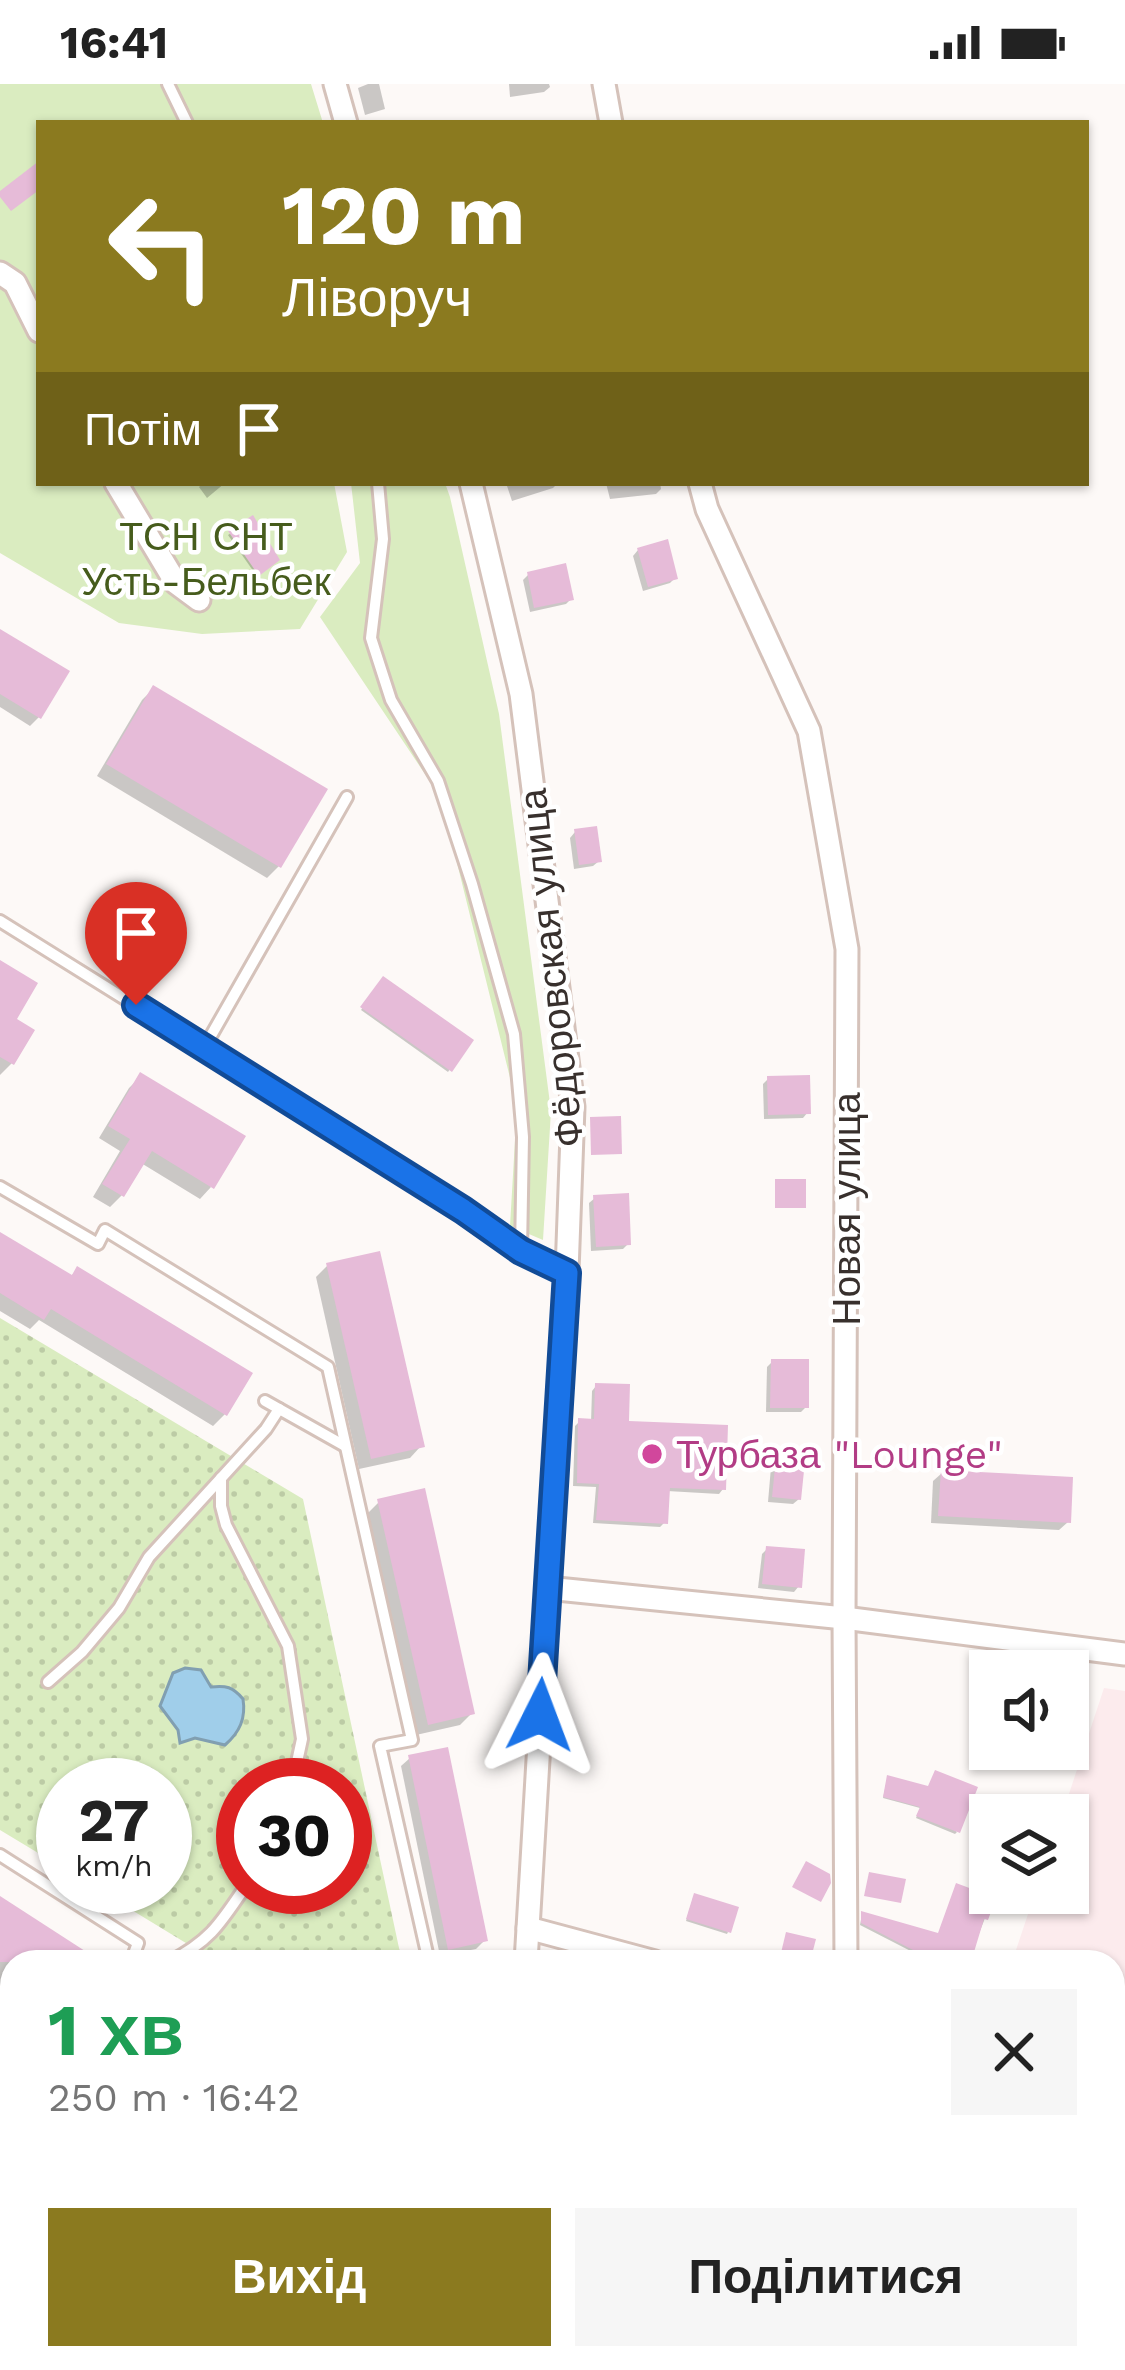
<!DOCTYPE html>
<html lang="uk">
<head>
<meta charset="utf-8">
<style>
	:root { --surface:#fff; --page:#f6f6f6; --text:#222; --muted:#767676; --accent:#8b7a1f }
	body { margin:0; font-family:"Work Sans",sans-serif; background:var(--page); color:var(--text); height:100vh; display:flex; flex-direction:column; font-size:45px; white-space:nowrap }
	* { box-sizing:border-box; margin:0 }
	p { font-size:39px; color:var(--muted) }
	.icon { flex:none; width:66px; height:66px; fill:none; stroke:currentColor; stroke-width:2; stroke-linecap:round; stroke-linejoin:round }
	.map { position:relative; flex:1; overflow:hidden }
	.panel { position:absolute; left:0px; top:1866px; width:1125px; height:420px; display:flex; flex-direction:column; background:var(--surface); border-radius:36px 36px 0 0; box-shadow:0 3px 9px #0004 }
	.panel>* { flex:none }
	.top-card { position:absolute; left:36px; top:36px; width:1053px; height:366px; border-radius:0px; box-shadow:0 3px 9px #0004; background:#8b7a1f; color:#fff; overflow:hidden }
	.buttons { position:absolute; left:969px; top:1566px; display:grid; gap:24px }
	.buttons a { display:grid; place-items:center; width:120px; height:120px; border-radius:0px; background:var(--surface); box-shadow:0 3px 9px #0004; font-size:60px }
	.speed { position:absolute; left:36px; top:1674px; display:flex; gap:24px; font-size:60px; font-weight:700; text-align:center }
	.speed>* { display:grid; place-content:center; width:156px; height:156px; border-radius:50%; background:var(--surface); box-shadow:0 3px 9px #0004; line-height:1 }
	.speed small { font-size:30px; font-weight:400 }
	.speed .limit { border:18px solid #d22; background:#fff; color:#111 }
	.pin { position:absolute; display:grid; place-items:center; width:102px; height:102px; color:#fff; margin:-123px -51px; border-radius:50% 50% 50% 0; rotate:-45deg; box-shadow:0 0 12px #0007 }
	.pin .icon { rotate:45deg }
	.me { position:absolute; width:132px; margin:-66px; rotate:3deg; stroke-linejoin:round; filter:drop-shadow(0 0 9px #0008) }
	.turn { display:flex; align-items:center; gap:42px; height:252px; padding:0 48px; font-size:54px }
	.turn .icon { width:156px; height:156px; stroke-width:2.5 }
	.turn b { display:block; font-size:84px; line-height:102px }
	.then { display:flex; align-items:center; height:114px; padding:0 48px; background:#0003; gap:24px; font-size:45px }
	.round { display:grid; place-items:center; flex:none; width:126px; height:126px; border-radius:0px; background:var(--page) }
	.headline { display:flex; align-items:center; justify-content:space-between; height:204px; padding:0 48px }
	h1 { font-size:72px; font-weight:700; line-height:90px; color:#1e9e55 }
	.cta { display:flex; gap:24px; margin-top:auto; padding:24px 48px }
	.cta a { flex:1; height:138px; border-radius:0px; background:var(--accent); color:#fff; font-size:48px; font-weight:700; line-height:138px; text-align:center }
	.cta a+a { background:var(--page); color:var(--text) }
	.status { display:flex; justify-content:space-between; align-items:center; height:84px; padding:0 60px; background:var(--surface); direction:ltr }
	.status svg { height:33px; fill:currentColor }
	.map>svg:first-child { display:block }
</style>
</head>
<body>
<div class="status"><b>16:41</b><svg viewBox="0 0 49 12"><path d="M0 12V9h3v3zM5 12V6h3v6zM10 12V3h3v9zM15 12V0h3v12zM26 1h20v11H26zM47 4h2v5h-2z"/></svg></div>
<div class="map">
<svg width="1125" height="2286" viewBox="0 0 1125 2286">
	<defs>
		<pattern id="park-dots" width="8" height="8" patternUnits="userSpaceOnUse" patternTransform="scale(3)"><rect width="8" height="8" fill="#daecc0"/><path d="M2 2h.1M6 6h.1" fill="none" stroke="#bccba5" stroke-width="1.8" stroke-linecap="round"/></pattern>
	</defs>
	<rect width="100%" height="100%" fill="#fdf9f7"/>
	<!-- education -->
	<path fill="#fcebed" d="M1104,1604L1125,1607V2286H938L916,2274H1113V1878H1012L1035,1809H1068V1731H1062Z"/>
	<!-- green -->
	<g fill="#daecc0">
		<path d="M0,0H311L323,39H39V399H334L347,468L300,545L202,550L119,539L0,469Z"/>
		<path d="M351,399H445L450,413L499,630L551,1027L543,1156L510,1142L517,1022L441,714L320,533L360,479Z"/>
		<path d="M1113,2042L1125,2047V2202L1113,2197Z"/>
	</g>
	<!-- park -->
	<path fill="url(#park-dots)" fill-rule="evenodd" d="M0,1234L303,1415L402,1878H217L94,1803H165V1701H63V1784L0,1746ZM243,1701H345V1803H243Z"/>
	<!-- water -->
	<path fill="#a0ceea" stroke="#819fb1" stroke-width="3" d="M185,1584L201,1586L211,1603C226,1601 233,1603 243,1615C246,1634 240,1648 225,1661L195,1654L180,1659L178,1646L160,1622L173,1589Z"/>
	<!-- shadow -->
	<g fill="#0003">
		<path d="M368,0H379L385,25L365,31L358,4Z"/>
		<path d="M509,0H549L550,3L544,8L510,13Z"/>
		<path d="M203,399H225L207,414L199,403Z"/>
		<path d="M506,399H557V400L553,404L512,417Z"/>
		<path d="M606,399H660L661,405L656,410L610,415Z"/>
		<path d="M252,435L277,475L256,491L228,451Z"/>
		<path d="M638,466L675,494L670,499L643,507L633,472Z"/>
		<path d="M528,491L571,515L566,520L530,528L523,496Z"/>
		<path d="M0,549L39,633L30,642L0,623Z"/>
		<path d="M153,605L279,782L267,794L97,692L142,616Z"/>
		<path d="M575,748L599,777L593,782L574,785L570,754Z"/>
		<path d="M0,880L13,936L12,979L0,991Z"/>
		<path d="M383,896L470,957L448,988L361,926Z"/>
		<path d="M141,992L211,1103L200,1115L141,1079L122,1111L110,1123L93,1113L120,1067L99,1054L129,1004Z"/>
		<path d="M768,995L808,1028L803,1034L764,1035L763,1000Z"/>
		<path d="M595,1114L628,1160L623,1165L591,1167L589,1119Z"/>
		<path d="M0,1152L70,1193L78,1185L225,1330L213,1342L39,1236L30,1245L0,1227Z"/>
		<path d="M327,1182L421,1362L410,1374L359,1385L316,1193Z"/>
		<path d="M772,1278L806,1323L801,1328H766L767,1283Z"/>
		<path d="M596,1302L626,1340L723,1405L719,1410L667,1407L665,1438L660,1443L593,1439L596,1403L573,1402L575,1342L580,1337L591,1338L592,1307Z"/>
		<path d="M777,1378L799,1415L793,1420L768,1418L771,1383Z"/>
		<path d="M942,1389L1068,1438L1059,1446L931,1439L933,1397Z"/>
		<path d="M379,1418L472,1629L460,1641L416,1651L367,1430Z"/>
		<path d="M767,1465L799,1502L794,1508L758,1504L762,1470Z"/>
		<path d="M410,1674L485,1856L476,1865L440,1872L401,1682Z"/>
		<path d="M887,1696L957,1748L955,1750L916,1734L920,1724L883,1714Z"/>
		<path d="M693,1814L728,1848L727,1850L686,1837Z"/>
		<path d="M0,1816L73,1878H12V1910L0,1902Z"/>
		<path d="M862,1830L937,1852L985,1834L968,1878H932L860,1841Z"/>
		<path d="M12,2095V2164L0,2157V2115Z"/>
		<path d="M197,2274H312L322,2286H208Z"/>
		<path d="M566,2274H607L605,2286H562Z"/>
		<path d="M710,2274H754L747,2286H737Z"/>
		<path d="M831,2274H862L859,2286H827Z"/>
	</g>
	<!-- building -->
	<g fill="#e6bbd8">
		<path d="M39,77V106L11,127L0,113V107Z"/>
		<path d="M253,431L280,476L259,492L228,447Z"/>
		<path d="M668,455L678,495L648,503L637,464Z"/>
		<path d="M566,479L574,516L534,524L527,488Z"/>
		<path d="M0,545L70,587L41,635L0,610Z"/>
		<path d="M153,601L328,705L281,784L106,680Z"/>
		<path d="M597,742L602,778L579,781L574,745Z"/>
		<path d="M0,876L38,899L17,935L35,946L14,981L0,973Z"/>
		<path d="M383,892L474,956L452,988L360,923Z"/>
		<path d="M140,988L246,1052L214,1105L152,1067L124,1113L102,1100L130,1055L108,1042Z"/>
		<path d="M810,991L811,1030L768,1031L767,992Z"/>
		<path d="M621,1032L622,1070L591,1071L590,1033Z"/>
		<rect x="775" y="1095" width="31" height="29"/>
		<path d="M629,1109L631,1161L596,1163L593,1111Z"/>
		<path d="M0,1148L72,1191L77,1182L253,1289L227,1332L51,1225L44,1236L0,1209Z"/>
		<path d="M380,1167L425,1363L371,1375L326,1179Z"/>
		<path d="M771,1275H809V1324H770Z"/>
		<path d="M595,1299L630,1300L629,1337L728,1341L726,1406L670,1404L668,1440L596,1436L599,1400L577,1399L578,1334L594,1335Z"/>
		<path d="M776,1374L805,1377L801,1416L772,1413Z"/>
		<path d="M941,1386L1073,1393L1071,1439L938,1432Z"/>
		<path d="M425,1404L475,1630L428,1641L377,1415Z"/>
		<path d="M766,1462L805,1465L802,1504L762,1500Z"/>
		<path d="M448,1663L488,1857L448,1866L408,1671Z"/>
		<path d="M935,1686L978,1703L960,1749L916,1732L920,1723L883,1713L887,1691L928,1702Z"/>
		<path d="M806,1777L830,1790L831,1799L821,1818L792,1803Z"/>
		<path d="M869,1788L906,1795L901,1819L864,1812Z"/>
		<path d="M956,1799L996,1814L988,1836L984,1835L971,1878H936L861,1839V1827L938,1849Z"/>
		<path d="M694,1809L739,1823L731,1849L686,1835Z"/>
		<path d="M0,1812L102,1878H0Z"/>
		<path d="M786,1848L816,1855L810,1878L780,1873Z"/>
	</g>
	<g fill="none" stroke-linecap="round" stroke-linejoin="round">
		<defs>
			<g id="service">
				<path d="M168,0L187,39"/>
				<path d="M378,399L383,455L371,554L391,616L438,697L472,800L514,950L523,1053L521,1167"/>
				<path d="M0,837L463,1126L521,1167L567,1188"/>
				<path d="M204,964L347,713"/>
				<path d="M0,1103L98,1160L105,1146L328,1283L412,1656L380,1662L429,1878"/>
				<path d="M265,1317L345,1362"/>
				<path d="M221,1394V1422L226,1441L288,1562L302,1655L292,1701"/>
				<path d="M48,1598L82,1568L119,1524L149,1473L266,1345L279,1325"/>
				<path d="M0,1771L138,1859L131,1878"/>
				<path d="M169,1878C210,1857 220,1840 245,1803"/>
				<path d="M0,2064L12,2044"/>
				<path d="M0,2166L12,2175"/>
				<path d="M155,2274L172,2286"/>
				<path d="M459,2274V2286"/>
				<path d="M871,2286L875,2274"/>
			</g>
			<g id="minor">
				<path d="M335,0L346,39"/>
				<path d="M604,0L611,39"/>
				<path d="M0,189L15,199L39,247"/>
				<path d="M116,399L176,499L199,516"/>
				<path d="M471,399L521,610L573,1023L567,1188L526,1878"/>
				<path d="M700,399L707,425L809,647L847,865L844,1534L846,1878"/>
				<path d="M547,1504L844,1534L1125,1570"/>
				<path d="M528,1844L655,1878"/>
				<path d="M0,1982L12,1990"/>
				<path d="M412,2274L429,2286"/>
				<path d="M512,2274V2286"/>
			</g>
		</defs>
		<!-- service casing -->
		<use href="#service" stroke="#d5c2ba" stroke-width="16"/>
		<!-- minor casing -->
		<use href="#minor" stroke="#d5c2ba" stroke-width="27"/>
		<!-- service -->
		<use href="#service" stroke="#fff" stroke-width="10"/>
		<!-- minor -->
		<use href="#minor" stroke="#fff" stroke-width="21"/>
	</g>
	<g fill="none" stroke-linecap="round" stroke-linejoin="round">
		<defs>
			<path id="route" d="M136,921L463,1126L521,1167L567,1189L540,1631"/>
		</defs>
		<!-- route casing -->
		<use href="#route" stroke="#114b97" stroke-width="30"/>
		<!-- route -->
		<use href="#route" stroke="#1a73e8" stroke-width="21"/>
	</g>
	<!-- markers -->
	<circle fill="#d1479c" stroke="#fff" stroke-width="4.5" cx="652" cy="1370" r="12"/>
	<g text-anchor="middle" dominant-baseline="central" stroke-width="9" stroke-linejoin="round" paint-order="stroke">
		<!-- park labels -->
		<g font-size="39" fill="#465c1c" stroke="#fff">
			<text x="206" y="452">ТСН СНТ<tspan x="206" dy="45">Усть-Бельбек</tspan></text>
		</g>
		<!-- street labels -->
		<g font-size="39" fill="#38302d" stroke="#fff">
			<text transform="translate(551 884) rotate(-96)">Фёдоровская улица</text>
			<text transform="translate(846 1125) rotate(-90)">Новая улица</text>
		</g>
		<!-- hotel labels -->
		<g font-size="39" fill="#b23c85" stroke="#fff" text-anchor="start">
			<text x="676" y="1370">Турбаза "Lounge"</text>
		</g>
	</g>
</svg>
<div class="buttons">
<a><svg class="icon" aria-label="sound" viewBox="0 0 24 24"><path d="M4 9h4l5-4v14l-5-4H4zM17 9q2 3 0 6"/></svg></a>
<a><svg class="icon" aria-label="layers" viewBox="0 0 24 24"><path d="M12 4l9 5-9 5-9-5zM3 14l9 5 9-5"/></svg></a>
</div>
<div class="speed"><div>27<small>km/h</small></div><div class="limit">30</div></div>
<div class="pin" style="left:136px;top:921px;background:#d93025"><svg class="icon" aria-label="arrive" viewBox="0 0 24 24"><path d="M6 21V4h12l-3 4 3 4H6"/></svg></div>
<svg class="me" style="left:540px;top:1631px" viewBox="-20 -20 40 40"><path d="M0-17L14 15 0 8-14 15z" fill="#1a73e8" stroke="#fff" stroke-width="4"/></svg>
<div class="top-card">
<div class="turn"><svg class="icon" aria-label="left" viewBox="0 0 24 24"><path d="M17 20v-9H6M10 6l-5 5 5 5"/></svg><div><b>120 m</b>Ліворуч</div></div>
<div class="then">Потім<svg class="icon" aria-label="arrive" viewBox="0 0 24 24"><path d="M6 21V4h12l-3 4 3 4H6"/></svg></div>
</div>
<section class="panel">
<div class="headline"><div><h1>1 хв</h1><p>250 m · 16:42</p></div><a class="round"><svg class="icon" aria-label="close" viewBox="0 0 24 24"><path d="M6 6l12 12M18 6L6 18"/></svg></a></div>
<div class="cta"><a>Вихід</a><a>Поділитися</a></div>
</section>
</div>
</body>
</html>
